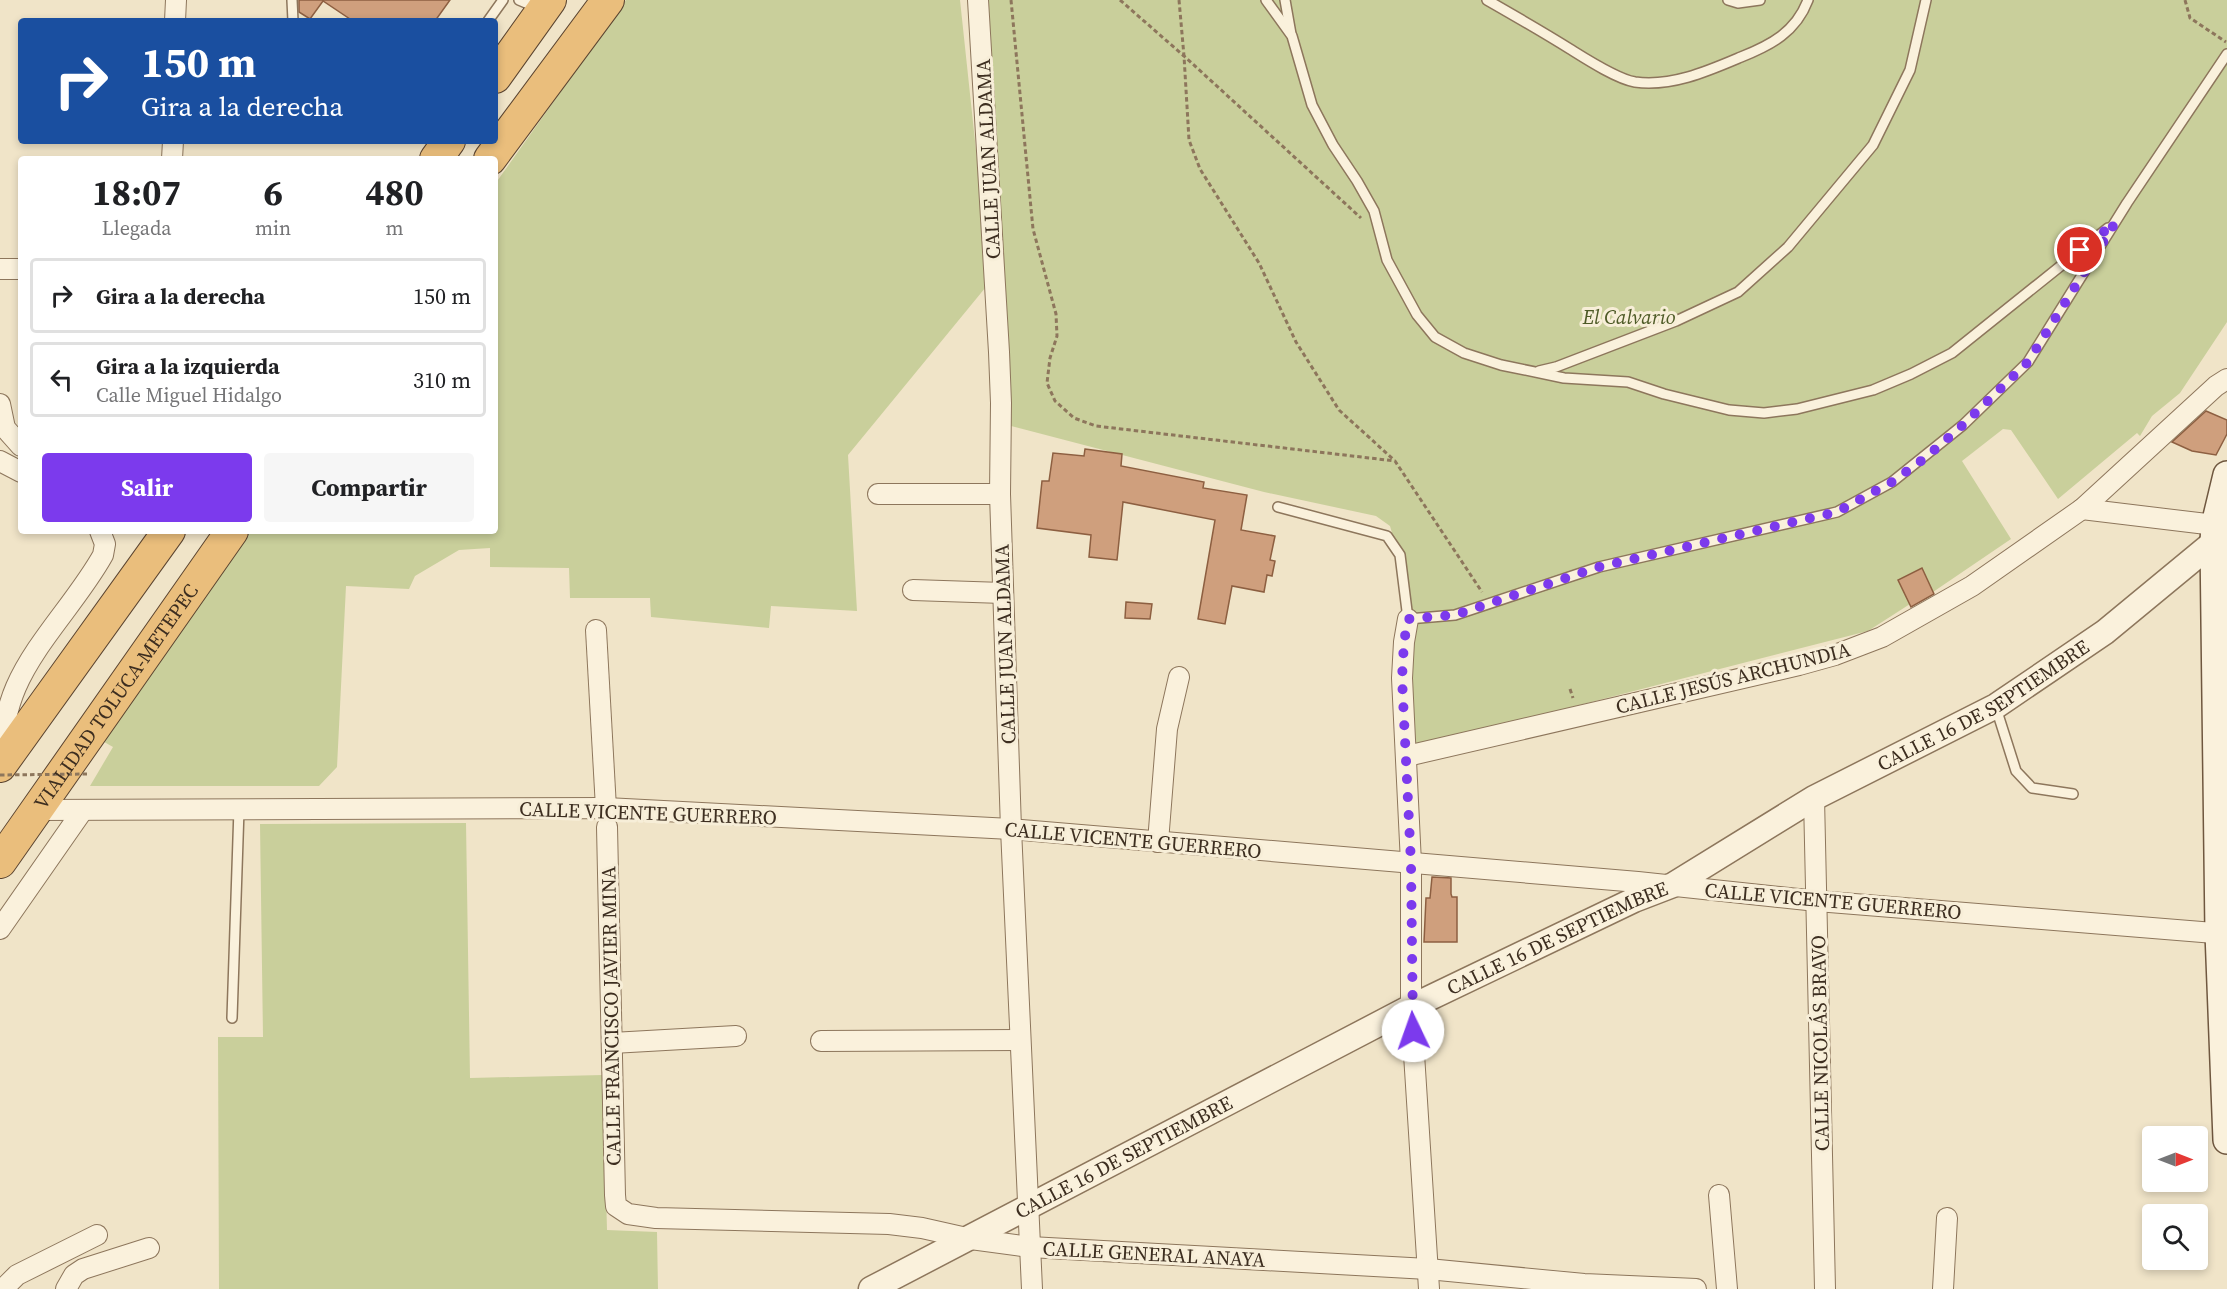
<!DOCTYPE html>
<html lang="es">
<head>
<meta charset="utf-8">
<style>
	:root { --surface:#fff; --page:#f6f6f6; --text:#202124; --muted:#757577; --line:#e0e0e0; --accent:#7c3aed }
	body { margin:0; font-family:"Source Serif 4",serif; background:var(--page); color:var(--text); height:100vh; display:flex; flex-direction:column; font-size:22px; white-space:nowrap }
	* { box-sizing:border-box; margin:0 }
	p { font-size:20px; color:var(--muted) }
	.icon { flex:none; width:33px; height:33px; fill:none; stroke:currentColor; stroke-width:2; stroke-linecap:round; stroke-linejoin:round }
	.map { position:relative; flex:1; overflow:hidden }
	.side { position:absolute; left:18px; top:156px; width:480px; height:378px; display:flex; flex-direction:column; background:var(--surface); border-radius:6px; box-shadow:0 3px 9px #0003 }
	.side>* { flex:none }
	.banner { position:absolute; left:18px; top:18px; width:480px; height:126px; border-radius:6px; box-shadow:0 3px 9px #0003; background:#1a4fa0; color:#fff; overflow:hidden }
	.needle { width:39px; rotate:90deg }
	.tools { position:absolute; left:2142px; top:1126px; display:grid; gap:12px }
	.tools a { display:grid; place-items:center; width:66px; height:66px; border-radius:6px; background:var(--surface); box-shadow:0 3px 9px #0003; font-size:30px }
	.pin { position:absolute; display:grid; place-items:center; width:51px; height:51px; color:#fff; margin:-26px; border:3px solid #fff; border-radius:50%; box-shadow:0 2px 6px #0007 }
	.me { position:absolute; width:66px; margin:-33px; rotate:357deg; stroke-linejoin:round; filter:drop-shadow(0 0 4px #0008) }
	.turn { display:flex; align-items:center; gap:21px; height:126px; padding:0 24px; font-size:27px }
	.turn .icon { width:78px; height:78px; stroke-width:2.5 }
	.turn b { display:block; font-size:42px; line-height:51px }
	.eta { display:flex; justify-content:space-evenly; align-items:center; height:102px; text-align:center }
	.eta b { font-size:36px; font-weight:700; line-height:42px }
	.action { display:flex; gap:12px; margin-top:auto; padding:12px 24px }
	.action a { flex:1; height:69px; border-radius:6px; background:var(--accent); color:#fff; font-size:24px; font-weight:700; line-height:69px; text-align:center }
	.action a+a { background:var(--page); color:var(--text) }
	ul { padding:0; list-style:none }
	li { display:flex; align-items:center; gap:18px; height:75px; margin:0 12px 9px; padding:0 12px; border:3px solid var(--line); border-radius:6px }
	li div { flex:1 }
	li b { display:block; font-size:22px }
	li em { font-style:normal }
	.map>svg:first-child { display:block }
</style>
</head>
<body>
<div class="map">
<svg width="2227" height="1289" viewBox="0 0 2227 1289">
	<rect width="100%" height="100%" fill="#f0e4c8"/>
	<!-- green -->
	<g fill="#c9cf9b">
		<path d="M626,0H960L990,282L848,455L857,611L771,606L769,628L651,617L650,598H570L569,568L490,567V548L459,550L415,576L409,589L346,586L337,767L319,786H90L113,747L99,739L248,531H495V184Z"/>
		<path d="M971,0H2227V322L2180,393L2152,416L2140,436L2137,433L2058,499L2011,430L2003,429L1962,461L2011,539L1933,592L1922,568L1910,604L1868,631L1412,748L1407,585L1390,526L1376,516L1264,492L1011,426L999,254Z"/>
		<path d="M466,823L470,1078L603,1075L607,1230L657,1232L658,1289H219L218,1037H263L260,824Z"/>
	</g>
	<!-- building -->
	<g fill="#cf9f7d" stroke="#8d5f41" stroke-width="1.5">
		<path d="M299,0H450L435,21H353L323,1L310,19L299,12Z"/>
		<path d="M2206,411L2227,420V434L2216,455L2192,451L2172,442Z"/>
		<path d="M1085,449L1122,454L1121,466L1204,482L1203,488L1247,495L1241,530L1275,536L1270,560L1275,561L1272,576L1267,575L1264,592L1232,586L1225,624L1198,619L1215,520L1123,502L1117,560L1089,557L1091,535L1037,528L1042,481H1049L1053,453L1084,456Z"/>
		<path d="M1922,568L1934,594L1911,607L1898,580Z"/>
		<path d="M1126,602L1152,604L1150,619L1125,618Z"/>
		<path d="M1432,877L1451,878V894L1452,897H1457V942H1424L1426,898H1430Z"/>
	</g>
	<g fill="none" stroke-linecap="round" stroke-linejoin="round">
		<defs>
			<g id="service">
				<path d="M292,0L293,21"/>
				<path d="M519,0L538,8"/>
				<path d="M1266,0L1292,36L1312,105L1333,145L1357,181L1374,211L1387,260L1417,315L1435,337L1464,353L1501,365L1564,378L1628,382L1664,394L1729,410L1764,413L1797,409L1873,390L1911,374L1952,353L2108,228"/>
				<path d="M1285,0L1291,34"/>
				<path d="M1487,0C1515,16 1543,32 1570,49C1586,59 1617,79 1635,82C1672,87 1708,71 1741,57C1771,45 1796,32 1808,0"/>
				<path d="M1728,0L1738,3L1760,0"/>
				<path d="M488,21L503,0"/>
				<path d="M1539,371L1556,367L1676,321L1738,292L1788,247L1873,145L1910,70L1926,0"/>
				<path d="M1278,507L1387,536L1400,555L1408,619L1455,615L1599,567L1837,512L1892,482L1963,425L2028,362L2127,203L2227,54"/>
				<path d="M1996,708L2016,771L2032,788L2073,794"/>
				<path d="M232,1018L239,809"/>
			</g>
			<g id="minor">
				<path d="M978,0L999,352L1001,403L1000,494L1011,829L1032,1289"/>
				<path d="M175,21L176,0"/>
				<path d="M172,159L173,141"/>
				<path d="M0,269H21"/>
				<path d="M0,404L5,428L21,446"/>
				<path d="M0,461L21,472"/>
				<path d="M878,494H1000"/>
				<path d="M2082,509L2215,525L2227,523"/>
				<path d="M913,590L1003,593"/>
				<path d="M1408,619L1404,642L1402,678L1411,863V1007L1429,1289"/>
				<path d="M596,630L606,808"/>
				<path d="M1407,756L1799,665L1835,655L1882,637L1972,586L2082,509L2216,386L2227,379"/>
				<path d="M1,760C2,735 6,710 16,687C36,641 78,600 103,555L105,544L100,531"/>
				<path d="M1814,798L1825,1289"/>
				<path d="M37,810L606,808L1011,829L1638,882L1817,901L2227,934"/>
				<path d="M607,827L615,1195L616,1206L628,1214L656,1218L889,1224L922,1228L971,1239L1030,1247L1428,1269L1584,1284L1696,1289"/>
				<path d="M1158,842L1167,729L1179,677"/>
				<path d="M0,929L83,810"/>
				<path d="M821,1041L1020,1040"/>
				<path d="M612,1043L736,1036"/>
				<path d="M1719,1195L1727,1289"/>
				<path d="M3,1289L17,1275L97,1235"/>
				<path d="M66,1289L74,1275L83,1269L149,1248"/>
				<path d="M1943,1289L1947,1218"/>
			</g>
			<g id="tertiary">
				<path id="s1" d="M871,1289L1411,1007L1634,900L1673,885L1814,798L1996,706L2105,632L2214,542"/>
			</g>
			<path id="secondary" d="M2227,475L2215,525L2214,542L2219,933L2227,1140"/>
			<g id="trunk">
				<path d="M495,77L550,0"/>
				<path d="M436,159L449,141"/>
				<path d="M490,159L608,0"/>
				<path d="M0,766L169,531"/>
				<path id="s2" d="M0,862L232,531"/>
			</g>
		</defs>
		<!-- service casing -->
		<use href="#service" stroke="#8d765c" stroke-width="12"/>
		<!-- minor casing -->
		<use href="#minor" stroke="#8d765c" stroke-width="22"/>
		<!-- tertiary casing -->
		<use href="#tertiary" stroke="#8d765c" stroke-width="27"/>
		<!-- secondary casing -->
		<use href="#secondary" stroke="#6f573f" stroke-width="30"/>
		<!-- trunk casing -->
		<use href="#trunk" stroke="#5b4430" stroke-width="34"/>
		<!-- path -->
		<g stroke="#8d765c" stroke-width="3" stroke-dasharray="4.5 3" stroke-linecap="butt">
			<path d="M1011,0L1033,229L1056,314L1057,336L1050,358L1047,383L1055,401L1074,418L1096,426L1395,461L1482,592"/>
			<path d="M1120,0L1184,56L1361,218"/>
			<path d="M1179,0L1184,56L1189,140L1200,169L1259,263L1296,342L1339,410L1394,460"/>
			<path d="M2185,0L2190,18L2226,42"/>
			<path d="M1570,689L1573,698"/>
		</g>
		<!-- service -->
		<use href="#service" stroke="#faf1dc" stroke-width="9"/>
		<!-- minor -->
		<use href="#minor" stroke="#faf1dc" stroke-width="20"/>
		<!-- tertiary -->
		<use href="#tertiary" stroke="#faf1dc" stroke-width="24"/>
		<!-- secondary -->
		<use href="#secondary" stroke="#faf1dc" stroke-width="27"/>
		<!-- trunk -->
		<use href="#trunk" stroke="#eabe7c" stroke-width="32"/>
		<!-- path-bridge -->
		<path stroke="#8d765c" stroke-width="3" stroke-dasharray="4.5 3" stroke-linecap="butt" d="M0,775L87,774"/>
	</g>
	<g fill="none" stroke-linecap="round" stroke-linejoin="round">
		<!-- route -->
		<path stroke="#7c3aed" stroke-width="10" stroke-dasharray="0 18" d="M1413,1031L1411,863L1402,678L1404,642L1408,619L1455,615L1599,567L1837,512L1892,482L1925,458L1963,425L2028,362L2115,223L2080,250"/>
	</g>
	<g text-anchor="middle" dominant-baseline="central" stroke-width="6" stroke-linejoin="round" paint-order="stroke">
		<!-- street labels -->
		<g font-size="20" fill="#3d2e20" stroke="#f7eed8">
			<text transform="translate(988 159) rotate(-93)">CALLE JUAN ALDAMA</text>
			<text transform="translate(1005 644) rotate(-92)">CALLE JUAN ALDAMA</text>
			<text transform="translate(1733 678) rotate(-14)">CALLE JESÚS ARCHUNDIA</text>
			<text stroke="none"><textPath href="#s2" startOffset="202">VIALIDAD TOLUCA-METEPEC</textPath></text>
			<text stroke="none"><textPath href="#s1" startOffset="1257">CALLE 16 DE SEPTIEMBRE</textPath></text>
			<text transform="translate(648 813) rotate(2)">CALLE VICENTE GUERRERO</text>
			<text transform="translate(1133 840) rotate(5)">CALLE VICENTE GUERRERO</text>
			<text transform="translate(1833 901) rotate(5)">CALLE VICENTE GUERRERO</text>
			<text stroke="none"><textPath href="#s1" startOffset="771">CALLE 16 DE SEPTIEMBRE</textPath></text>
			<text transform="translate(611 1016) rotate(-91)">CALLE FRANCISCO JAVIER MINA</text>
			<text transform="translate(1820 1043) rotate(-91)">CALLE NICOLÁS BRAVO</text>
			<text stroke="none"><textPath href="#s1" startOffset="285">CALLE 16 DE SEPTIEMBRE</textPath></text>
			<text transform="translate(1154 1254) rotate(3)">CALLE GENERAL ANAYA</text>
		</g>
		<!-- park labels -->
		<g font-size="20" font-style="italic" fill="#4d5a26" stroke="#f7eed8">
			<text x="1629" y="317">El Calvario</text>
		</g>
	</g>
</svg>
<div class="tools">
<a><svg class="needle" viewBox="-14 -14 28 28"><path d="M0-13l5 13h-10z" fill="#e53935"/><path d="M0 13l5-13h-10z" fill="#757577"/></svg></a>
<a><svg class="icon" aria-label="search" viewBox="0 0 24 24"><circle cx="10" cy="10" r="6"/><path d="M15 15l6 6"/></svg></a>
</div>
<div class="pin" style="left:2080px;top:250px;background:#d93025"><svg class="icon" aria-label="arrive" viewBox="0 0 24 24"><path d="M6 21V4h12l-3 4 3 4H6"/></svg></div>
<svg class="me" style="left:1413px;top:1031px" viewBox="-20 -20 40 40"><circle r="19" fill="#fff"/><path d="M0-13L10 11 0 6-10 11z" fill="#7c3aed"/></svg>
<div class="banner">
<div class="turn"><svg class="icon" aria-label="right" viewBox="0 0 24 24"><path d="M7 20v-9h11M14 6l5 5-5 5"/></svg><div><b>150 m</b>Gira a la derecha</div></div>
</div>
<section class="side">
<div class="eta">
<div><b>18:07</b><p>Llegada</p></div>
<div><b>6</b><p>min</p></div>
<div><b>480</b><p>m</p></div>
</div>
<ul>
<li><svg class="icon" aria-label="right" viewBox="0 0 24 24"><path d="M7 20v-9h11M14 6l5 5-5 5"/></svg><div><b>Gira a la derecha</b></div><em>150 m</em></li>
<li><svg class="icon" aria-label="left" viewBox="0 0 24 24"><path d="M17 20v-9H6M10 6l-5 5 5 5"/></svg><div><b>Gira a la izquierda</b><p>Calle Miguel Hidalgo</p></div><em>310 m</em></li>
</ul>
<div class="action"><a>Salir</a><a>Compartir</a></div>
</section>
</div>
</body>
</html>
